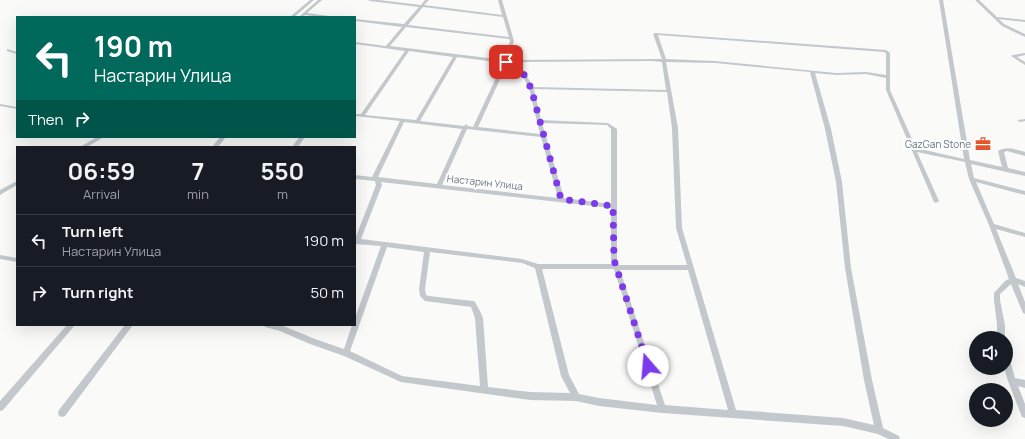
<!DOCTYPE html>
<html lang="en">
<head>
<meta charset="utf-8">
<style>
	:root { --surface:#171b24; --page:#242831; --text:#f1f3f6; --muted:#9ea1a6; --line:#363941 }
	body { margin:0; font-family:Manrope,sans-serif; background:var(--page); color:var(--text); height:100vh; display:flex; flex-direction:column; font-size:15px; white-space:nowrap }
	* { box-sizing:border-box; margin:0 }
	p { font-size:13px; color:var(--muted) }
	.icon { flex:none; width:22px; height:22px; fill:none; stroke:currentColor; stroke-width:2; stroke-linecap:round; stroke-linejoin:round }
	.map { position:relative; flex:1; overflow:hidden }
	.drawer { position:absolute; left:16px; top:146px; width:340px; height:180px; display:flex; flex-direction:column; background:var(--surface); border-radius:0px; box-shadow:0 4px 16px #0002 }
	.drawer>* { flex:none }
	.guide { position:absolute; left:16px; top:16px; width:340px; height:122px; border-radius:0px; box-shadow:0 4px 16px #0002; background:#00695c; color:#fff; overflow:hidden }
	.buttons { position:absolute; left:969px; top:331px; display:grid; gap:8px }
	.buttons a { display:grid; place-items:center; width:44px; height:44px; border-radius:50%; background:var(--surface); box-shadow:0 4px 16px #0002; font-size:20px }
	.pin { position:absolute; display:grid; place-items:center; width:34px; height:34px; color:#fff; margin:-17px; border-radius:8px; box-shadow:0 2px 6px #0006 }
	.me { position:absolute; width:44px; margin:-22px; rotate:342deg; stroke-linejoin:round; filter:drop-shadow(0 0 3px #0008) }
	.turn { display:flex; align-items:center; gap:14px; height:84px; padding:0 12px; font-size:18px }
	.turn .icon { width:52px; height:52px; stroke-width:2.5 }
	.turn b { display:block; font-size:28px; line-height:34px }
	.then { display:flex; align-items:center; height:38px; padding:0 12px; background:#0003; gap:8px; font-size:15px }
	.eta { display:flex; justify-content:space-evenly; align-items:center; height:68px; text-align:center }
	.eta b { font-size:24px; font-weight:700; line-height:28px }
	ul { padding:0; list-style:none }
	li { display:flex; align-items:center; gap:12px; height:52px; padding:0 12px; border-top:1px solid var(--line) }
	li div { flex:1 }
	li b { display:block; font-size:15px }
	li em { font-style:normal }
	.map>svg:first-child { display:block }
</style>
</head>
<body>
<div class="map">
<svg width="1025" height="439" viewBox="0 0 1025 439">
	<rect width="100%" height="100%" fill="#fafaf8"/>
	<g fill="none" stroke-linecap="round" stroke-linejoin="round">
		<!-- minor -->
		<g fill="#c3c8cc" fill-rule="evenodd">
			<path d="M310,0H314L294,17H290Z"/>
			<path d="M318,0H322L307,13L329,16L331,17H319L305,15L303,17H299Z"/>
			<path d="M368,0H379L421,5L425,0H429L424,5L502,15L498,0H502L514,41L509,60L662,59L653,34L655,33L886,50L890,53V90L916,148L964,159L939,0H943L970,160L1002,167L998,151C1007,145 1016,150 1025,152V156L1007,151L1004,152L1008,168L1025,172V176L971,164L974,178L1025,191V195L976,182L994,224L1025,233V237L996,229L1016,278L1025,281V287L1018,284L1025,302V314L1023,313L1022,311L1011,284L1000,294V300L1005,325V338H997V325L994,300V293L1005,281L1009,279L989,225L969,179L965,162L917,152L939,201L936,203L934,202L886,90V78L866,74L836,75L815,73L831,129L842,182L851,268L872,380L883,428L899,436L900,439H888L878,434L843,426L662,413L599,406L576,401L530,400L401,382L344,356L310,344L280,331L265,327L264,325H281L315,339L344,349L352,325H355V318L381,246L355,244V239L376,185L375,181L355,179V175L372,177L400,121L355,116V114H361L405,51L355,44V42L386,46L402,27L355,21V19L404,24L419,7L370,1ZM423,7L503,17L509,37L408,25ZM406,27L509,39L510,41L504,60L390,46ZM658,35L884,52L886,53V75L866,72L836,73L715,61L666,59ZM409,51L453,57L416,120L365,115ZM457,57L503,63L473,127L468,126L466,124L464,126L420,121ZM651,61L662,62L666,90L533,87L519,62ZM508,62H515L529,88L540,134L478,127ZM666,62L715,63L810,72L825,129L836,182L845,268L864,380L874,425L843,418L736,410L682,228L678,128ZM534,89L667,92L672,128L676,228L687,265H619L617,260V129L608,123L541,120ZM404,122L462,129L437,184L378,177ZM542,123L607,125L611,129V204L564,198ZM467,129L541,137L558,198L442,185ZM381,182L611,208V260L612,264H538L522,259L361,239L382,185ZM387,247L424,252L419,289L420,296L425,301L471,307L475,318L480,386L402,376L350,351ZM430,252L522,263L535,268L561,376L570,393L530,392L488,387L483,318L480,311L475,302L473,301L429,296L426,295L425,289ZM542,269H614L657,405L599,398L579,394L569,375ZM620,270H688L728,410L665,405Z"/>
			<path d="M975,0H979L997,17L1025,20V22L999,19L1004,24L1025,34V37L1002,26Z"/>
			<path d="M7,49L17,52V54L7,51Z"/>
			<path d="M1025,53V55L1017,57L1025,62V65L1011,56L1013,55Z"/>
			<path d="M0,104L17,107V109L0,106Z"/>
			<path d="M1025,119V121L1020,122L1018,121V120Z"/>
			<path d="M97,137H104L87,147H80Z"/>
			<path d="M220,137H226L218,147H212Z"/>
			<path d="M299,137H305L298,147H292Z"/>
			<path d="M17,181V185L0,195V190Z"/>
			<path d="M0,255L17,258V262L0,259Z"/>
			<path d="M67,325H75L3,410L0,411V401Z"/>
			<path d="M125,325H133L65,416L62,417L59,416L58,413L59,410Z"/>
			<path d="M1006,357L1009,358L1010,360L1015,378L1025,380V388L1018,386L1025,404V418L1022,417L1008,381L1004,368H1006Z"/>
		</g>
	</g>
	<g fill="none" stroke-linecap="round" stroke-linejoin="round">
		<!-- route -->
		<path stroke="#7c3aed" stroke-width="7" stroke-dasharray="0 12.6" d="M506,62H516L519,65L531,88L561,199L613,206L614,260L648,366"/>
	</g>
	<!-- icons -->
	<defs>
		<symbol id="office-bare" viewBox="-9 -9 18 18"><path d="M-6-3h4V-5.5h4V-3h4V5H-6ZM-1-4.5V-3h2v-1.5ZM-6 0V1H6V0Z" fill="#e4572e" stroke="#fff" stroke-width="2.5" paint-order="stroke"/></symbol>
	</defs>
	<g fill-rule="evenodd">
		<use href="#office-bare" x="972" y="133" width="22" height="22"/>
	</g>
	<g text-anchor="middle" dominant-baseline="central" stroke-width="4" stroke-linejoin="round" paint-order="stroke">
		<!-- poi labels -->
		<g font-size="10" fill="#657683" stroke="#fff" text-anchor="end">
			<text x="971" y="144">GazGan Stone</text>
		</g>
		<!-- street labels -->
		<g font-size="10" fill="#657683" stroke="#fff">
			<text transform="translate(485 182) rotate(6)">Настарин Улица</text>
		</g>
	</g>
</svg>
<div class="buttons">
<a><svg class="icon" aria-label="sound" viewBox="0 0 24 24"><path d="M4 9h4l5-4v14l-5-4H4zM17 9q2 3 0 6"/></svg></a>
<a><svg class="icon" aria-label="search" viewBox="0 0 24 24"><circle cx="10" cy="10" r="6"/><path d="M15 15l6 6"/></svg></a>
</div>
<div class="pin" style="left:506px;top:62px;background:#d93025"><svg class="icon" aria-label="arrive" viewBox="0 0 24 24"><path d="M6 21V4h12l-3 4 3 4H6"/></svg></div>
<svg class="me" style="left:648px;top:366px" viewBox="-20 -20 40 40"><circle r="19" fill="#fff"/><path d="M0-13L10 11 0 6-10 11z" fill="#7c3aed"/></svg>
<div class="guide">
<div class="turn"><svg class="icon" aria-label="left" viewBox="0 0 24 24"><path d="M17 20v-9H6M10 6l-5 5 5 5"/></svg><div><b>190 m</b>Настарин Улица</div></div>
<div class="then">Then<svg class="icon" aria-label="right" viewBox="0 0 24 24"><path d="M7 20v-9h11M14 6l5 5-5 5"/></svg></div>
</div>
<section class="drawer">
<div class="eta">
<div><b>06:59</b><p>Arrival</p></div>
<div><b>7</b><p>min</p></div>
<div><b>550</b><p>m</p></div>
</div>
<ul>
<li><svg class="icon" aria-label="left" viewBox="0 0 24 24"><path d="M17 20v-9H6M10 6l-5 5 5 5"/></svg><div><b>Turn left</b><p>Настарин Улица</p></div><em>190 m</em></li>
<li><svg class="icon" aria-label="right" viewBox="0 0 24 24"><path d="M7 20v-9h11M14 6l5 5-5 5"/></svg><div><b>Turn right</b></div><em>50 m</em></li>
</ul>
</section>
</div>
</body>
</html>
